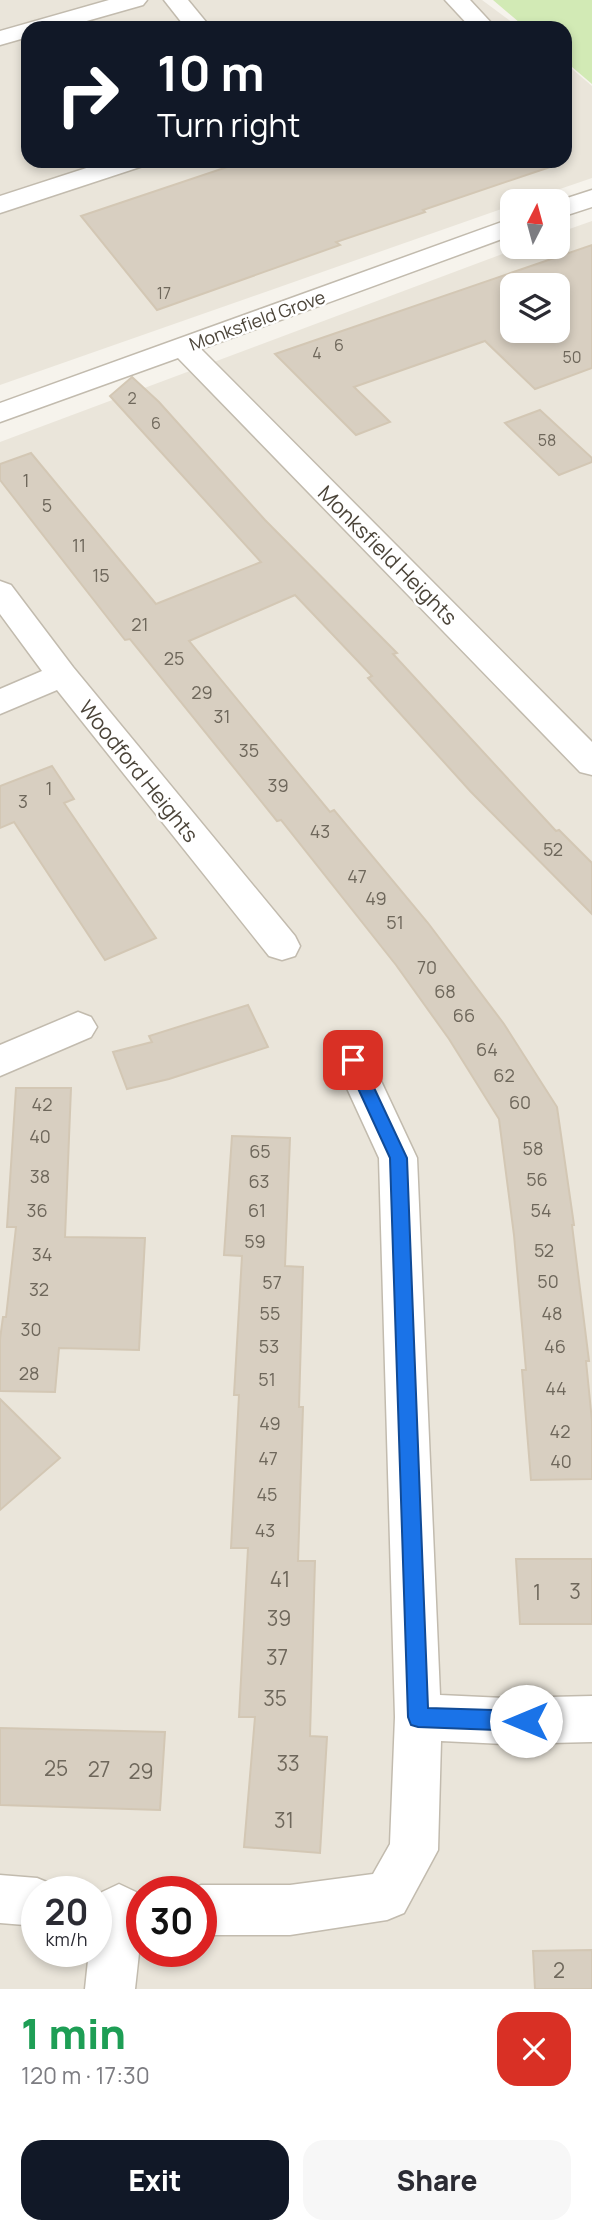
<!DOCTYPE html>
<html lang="en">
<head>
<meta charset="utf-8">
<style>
	:root { --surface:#fff; --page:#f7f7f7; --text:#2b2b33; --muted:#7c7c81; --accent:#111827 }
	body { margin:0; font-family:Manrope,sans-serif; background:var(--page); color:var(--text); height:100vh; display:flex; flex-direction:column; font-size:26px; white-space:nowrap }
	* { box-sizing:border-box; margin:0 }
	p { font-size:23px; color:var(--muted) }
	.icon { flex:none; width:38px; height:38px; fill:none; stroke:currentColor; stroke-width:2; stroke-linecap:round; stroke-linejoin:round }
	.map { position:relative; height:1989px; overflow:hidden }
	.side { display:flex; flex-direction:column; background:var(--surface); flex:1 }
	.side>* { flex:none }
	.hud { position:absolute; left:21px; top:21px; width:551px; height:147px; border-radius:21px; box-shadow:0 4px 10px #0003; background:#111827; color:#fff; overflow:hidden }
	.needle { width:46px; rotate:6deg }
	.tools { position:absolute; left:500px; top:189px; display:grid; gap:14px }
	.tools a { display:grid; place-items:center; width:70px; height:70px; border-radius:14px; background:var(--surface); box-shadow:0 4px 10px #0003; font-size:35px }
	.speed { position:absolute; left:21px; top:1876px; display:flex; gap:14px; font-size:35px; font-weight:700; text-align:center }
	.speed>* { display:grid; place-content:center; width:91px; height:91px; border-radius:50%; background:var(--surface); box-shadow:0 4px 10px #0003; line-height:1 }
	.speed small { font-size:18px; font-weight:400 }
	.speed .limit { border:10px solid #d22; background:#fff; color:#111 }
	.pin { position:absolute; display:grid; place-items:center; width:60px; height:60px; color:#fff; margin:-30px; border-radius:14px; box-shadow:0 4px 10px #0006 }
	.me { position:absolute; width:77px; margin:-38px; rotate:270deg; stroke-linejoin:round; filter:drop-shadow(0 0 5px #0008) }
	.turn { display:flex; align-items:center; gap:24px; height:147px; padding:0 21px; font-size:32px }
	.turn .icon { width:91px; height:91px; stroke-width:2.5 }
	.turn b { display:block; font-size:49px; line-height:60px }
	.round { display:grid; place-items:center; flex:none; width:74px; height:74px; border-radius:21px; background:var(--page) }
	.head { display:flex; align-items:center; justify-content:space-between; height:119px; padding:0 21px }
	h1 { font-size:42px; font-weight:800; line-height:52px; color:#1e9e55 }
	.primary-button { display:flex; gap:14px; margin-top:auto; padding:14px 21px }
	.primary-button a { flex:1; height:80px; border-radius:21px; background:var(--accent); color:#fff; font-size:28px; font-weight:800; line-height:80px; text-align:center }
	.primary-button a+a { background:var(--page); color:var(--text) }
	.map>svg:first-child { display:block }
</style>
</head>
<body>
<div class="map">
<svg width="592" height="1989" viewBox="0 0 592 1989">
	<rect width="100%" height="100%" fill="#f6f3ec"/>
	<!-- residential -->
	<g fill="#eae5da" fill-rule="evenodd">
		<path d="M0,0H482L520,28H28V161H565V63L592,86V178L525,201H513V205L0,385Z"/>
		<path d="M592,221V1989H0V442L521,247H558V233ZM513,285H558V331H513ZM37,1892H96V1951H37ZM142,1892H201V1951H142Z"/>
	</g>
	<!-- green -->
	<path fill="#d2eab5" d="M493,0H592V84L565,61V28H526Z"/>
	<!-- building -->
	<g fill="#d8cfc1" stroke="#d3c7b4" stroke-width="2" fill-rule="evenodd">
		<path d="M245,161H549L550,167L423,210L425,212L336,242L340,245L157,310L81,216Z"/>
		<path d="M592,245V368L535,389L485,341L354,387L390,422L356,435L275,354ZM513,285H558V331H513Z"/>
		<path d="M132,377L159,402L265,520L397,653L393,654L556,831L559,830L592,863V914L471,792L368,678L372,676L295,595L189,641L330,812L334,810L428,923L504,1024L557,1107L574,1225H572L589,1361H586L592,1421V1479L531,1480L522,1370H526L514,1235L499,1119L449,1039L396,965L281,820L277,821L130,639L125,640L0,480V464L31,453L156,604L261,562L110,396Z"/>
		<path d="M540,410L592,458V462L559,475L505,423Z"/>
		<path d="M52,766L74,799L64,803L156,938L105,960L14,822L0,828V786Z"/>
		<path d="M248,1005L268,1047L169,1079L127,1089L113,1052L152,1042L149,1036Z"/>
		<path d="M16,1088H71L65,1237L145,1238L139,1350L59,1348L55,1392L0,1391V1339L3,1317H6L16,1227H7Z"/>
		<path d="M232,1136L290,1138L285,1266L303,1267L299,1407H303L298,1561H315L310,1736L327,1737L320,1853L244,1847L255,1717H239L248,1548H231L239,1395H234L242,1256L224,1255Z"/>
		<path d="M0,1399L60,1458L0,1510Z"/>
		<path d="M516,1559H592V1624H520Z"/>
		<path d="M0,1728L165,1732L160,1810L0,1805Z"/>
		<path d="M592,1950V1989H535L533,1951Z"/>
	</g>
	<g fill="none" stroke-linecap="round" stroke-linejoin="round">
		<defs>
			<g id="minor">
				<path d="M109,0H147L143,5L62,28H28V37L0,45V31Z"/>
				<path d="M164,0H188L211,28H186Z"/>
				<path d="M445,0H470L496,28H471Z"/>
				<path d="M108,161H147L143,166L0,213V196Z"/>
				<path d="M592,190V207L558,218V201Z"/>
				<path d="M513,218V235L201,349L592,742V775L580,772L178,358L0,422V403Z"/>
				<path d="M0,581L11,585L73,667L295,936L300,946L295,956L282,960L269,956L57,690L0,714V689L42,671L0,614Z"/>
				<path d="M78,1012L91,1017L97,1027L91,1037L0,1076V1045Z"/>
				<path d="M353,1045L366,1049L417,1158L440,1695L504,1698L592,1696V1742L504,1744L441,1741L438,1850L404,1913L387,1920L290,1935H201V1892H186L201,1885H290L373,1874L390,1844L395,1717L379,1158L334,1060L340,1049Z"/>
				<path d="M0,1875L37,1878L54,1885L57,1892H37V1926L0,1923Z"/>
				<path d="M119,1884L136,1892L142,1905V1926L135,1989H85L89,1951H96V1905L102,1892Z"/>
			</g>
		</defs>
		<!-- minor casing -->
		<use href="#minor" stroke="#c2bbae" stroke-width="3"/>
		<!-- path -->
		<path stroke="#c4b79f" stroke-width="3.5" stroke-dasharray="2.5 2.5" stroke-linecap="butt" d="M565,37L568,36"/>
		<!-- minor -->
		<use href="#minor" fill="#fff" fill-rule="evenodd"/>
	</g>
	<!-- route -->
	<path fill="#1a73e8" stroke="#114b97" stroke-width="2" d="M353,1054L359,1056L361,1060L407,1158L428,1708L526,1711L533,1714L536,1721L533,1728L526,1731L418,1727L411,1725L408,1717L390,1158L345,1060L348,1056Z"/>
	<g text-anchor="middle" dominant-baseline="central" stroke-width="5" stroke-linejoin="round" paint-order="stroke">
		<!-- far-number labels -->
		<g font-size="16" fill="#6e675b">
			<text x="164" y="293">17</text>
			<text x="339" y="345">6</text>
			<text x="317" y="353">4</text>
			<text x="572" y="357">50</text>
			<text x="132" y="398">2</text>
			<text x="156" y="423">6</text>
			<text x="547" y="440">58</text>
		</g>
		<!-- far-street labels -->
		<g font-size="18" fill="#4b4439" stroke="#fff">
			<text transform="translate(257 320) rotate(-20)">Monksfield Grove</text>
		</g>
		<!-- number labels -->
		<g font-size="18" fill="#6e675b">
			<text x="26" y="480">1</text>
			<text x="47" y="505">5</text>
			<text x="79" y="545">11</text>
			<text x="101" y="575">15</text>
			<text x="140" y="624">21</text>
			<text x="174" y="658">25</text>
			<text x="202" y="692">29</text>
			<text x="222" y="716">31</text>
			<text x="249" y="750">35</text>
			<text x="278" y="785">39</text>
			<text x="49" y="788">1</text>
			<text x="23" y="801">3</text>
			<text x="320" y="831">43</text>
			<text x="553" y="849">52</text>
			<text x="357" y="876">47</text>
			<text x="376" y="898">49</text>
			<text x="395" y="922">51</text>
			<text x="427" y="967">70</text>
			<text x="445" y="991">68</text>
			<text x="464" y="1015">66</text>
			<text x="487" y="1049">64</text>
			<text x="504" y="1075">62</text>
			<text x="520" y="1102">60</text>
			<text x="42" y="1104">42</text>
			<text x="40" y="1136">40</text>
			<text x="533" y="1148">58</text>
			<text x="260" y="1151">65</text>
			<text x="40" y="1176">38</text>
			<text x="537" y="1179">56</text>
			<text x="259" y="1181">63</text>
			<text x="37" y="1210">36</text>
			<text x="257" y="1210">61</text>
			<text x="541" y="1210">54</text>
			<text x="255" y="1241">59</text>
			<text x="544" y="1250">52</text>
			<text x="42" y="1254">34</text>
			<text x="548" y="1281">50</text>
			<text x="272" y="1282">57</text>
			<text x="39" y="1289">32</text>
			<text x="270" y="1313">55</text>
			<text x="552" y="1313">48</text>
			<text x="31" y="1329">30</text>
			<text x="269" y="1346">53</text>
			<text x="555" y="1346">46</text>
			<text x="29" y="1373">28</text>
			<text x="267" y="1379">51</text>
			<text x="556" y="1388">44</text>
			<text x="270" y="1423">49</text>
			<text x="560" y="1431">42</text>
			<text x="268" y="1458">47</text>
			<text x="561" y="1461">40</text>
			<text x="267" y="1494">45</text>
			<text x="265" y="1530">43</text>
		</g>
		<!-- street labels -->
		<g font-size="21" fill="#4b4439" stroke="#fff">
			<text transform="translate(388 555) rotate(45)">Monksfield Heights</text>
			<text transform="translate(139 771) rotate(51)">Woodford Heights</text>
		</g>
		<!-- near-number labels -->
		<g font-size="21" fill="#6e675b">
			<text x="280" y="1579">41</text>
			<text x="575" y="1591">3</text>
			<text x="537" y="1592">1</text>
			<text x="279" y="1618">39</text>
			<text x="277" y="1657">37</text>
			<text x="275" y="1698">35</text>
			<text x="288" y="1763">33</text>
			<text x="56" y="1768">25</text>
			<text x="99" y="1769">27</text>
			<text x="141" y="1771">29</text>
			<text x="284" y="1820">31</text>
			<text x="559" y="1970">2</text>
		</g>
	</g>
</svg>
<div class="tools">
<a><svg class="needle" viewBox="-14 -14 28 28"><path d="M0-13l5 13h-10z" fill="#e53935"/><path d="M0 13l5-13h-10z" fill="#7c7c81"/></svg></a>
<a><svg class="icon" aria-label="layers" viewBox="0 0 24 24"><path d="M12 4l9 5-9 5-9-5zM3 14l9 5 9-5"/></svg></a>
</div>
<div class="speed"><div>20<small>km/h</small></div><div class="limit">30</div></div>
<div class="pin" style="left:353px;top:1060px;background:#d93025"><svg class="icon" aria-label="arrive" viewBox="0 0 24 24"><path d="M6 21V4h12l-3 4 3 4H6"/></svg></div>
<svg class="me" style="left:526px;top:1721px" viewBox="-20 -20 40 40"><circle r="19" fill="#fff"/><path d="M0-13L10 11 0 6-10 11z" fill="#1a73e8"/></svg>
<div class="hud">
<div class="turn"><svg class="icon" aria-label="right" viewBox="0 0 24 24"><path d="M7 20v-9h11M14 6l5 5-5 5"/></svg><div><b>10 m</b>Turn right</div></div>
</div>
</div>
<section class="side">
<div class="head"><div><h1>1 min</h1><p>120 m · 17:30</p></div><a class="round" style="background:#d93025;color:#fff"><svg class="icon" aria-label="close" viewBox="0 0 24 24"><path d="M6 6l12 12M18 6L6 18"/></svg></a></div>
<div class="primary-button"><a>Exit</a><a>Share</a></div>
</section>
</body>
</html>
